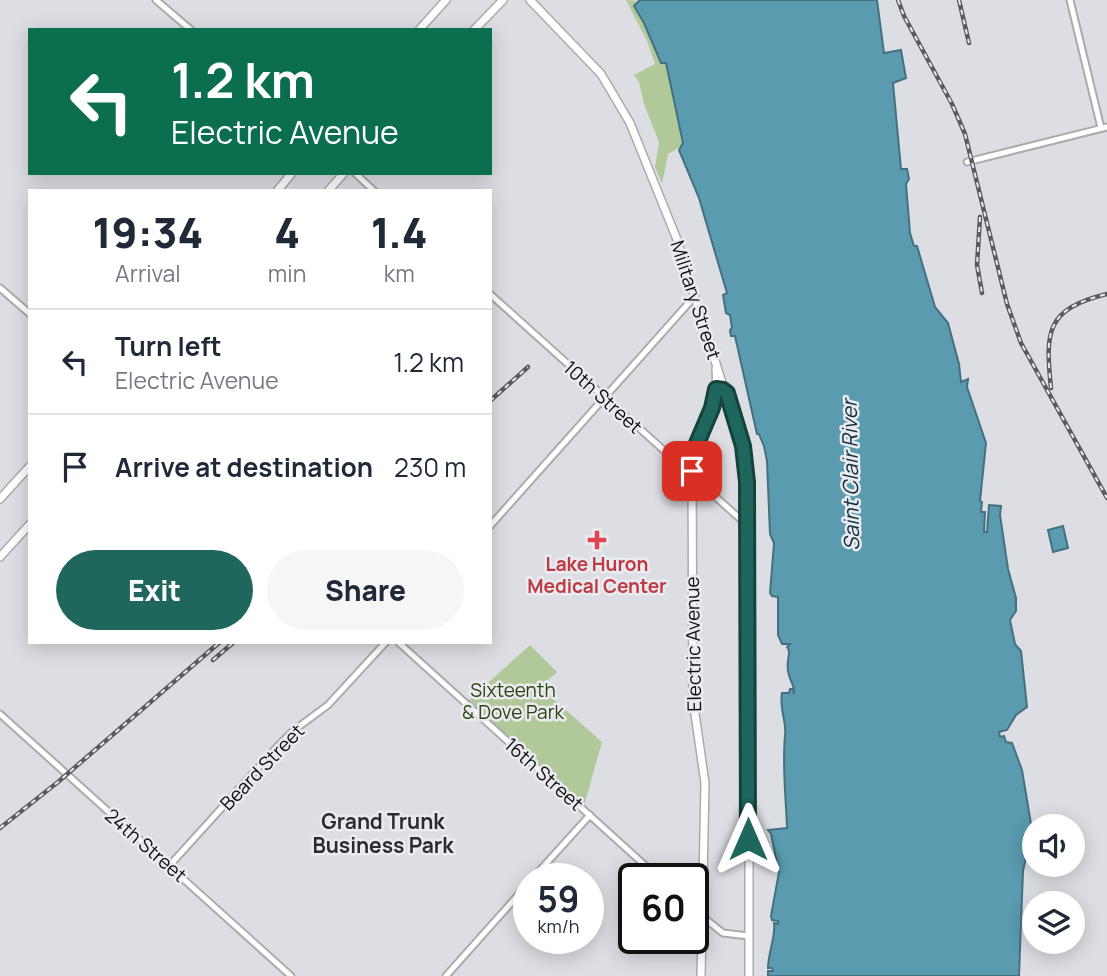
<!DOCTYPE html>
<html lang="en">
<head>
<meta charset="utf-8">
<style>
	:root { --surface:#fff; --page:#f6f6f7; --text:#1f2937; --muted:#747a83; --line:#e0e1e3; --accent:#1f675d }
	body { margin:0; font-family:Manrope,sans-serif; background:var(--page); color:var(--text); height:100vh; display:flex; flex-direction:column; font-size:26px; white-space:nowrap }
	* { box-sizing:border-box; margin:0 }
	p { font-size:23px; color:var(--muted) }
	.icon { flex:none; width:38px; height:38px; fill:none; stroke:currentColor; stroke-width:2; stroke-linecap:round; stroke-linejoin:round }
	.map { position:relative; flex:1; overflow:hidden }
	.sheet { position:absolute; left:28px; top:189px; width:464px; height:455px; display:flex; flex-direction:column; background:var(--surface); border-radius:0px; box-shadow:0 4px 18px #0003 }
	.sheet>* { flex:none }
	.top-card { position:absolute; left:28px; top:28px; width:464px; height:147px; border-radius:0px; box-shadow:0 4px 18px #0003; background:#0b6e4f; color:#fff; overflow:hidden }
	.buttons { position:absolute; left:1022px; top:814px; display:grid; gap:14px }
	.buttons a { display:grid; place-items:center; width:63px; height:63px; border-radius:50%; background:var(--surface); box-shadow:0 4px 18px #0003; font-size:35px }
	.speed { position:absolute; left:513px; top:863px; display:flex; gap:14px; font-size:35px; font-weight:700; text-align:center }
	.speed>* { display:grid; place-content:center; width:91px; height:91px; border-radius:50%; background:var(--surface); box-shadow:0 4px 18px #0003; line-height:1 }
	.speed small { font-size:18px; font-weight:400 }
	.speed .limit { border:4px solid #111; border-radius:10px; background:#fff; color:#111 }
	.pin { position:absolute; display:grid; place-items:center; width:60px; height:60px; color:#fff; margin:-30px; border-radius:14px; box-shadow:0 4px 10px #0006 }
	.me { position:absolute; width:77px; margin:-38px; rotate:0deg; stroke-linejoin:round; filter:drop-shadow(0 0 5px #0008) }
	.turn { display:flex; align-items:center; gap:24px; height:147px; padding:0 28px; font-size:32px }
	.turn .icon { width:91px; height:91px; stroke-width:2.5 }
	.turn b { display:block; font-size:49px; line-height:60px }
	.eta { display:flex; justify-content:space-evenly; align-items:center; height:119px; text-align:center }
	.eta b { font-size:42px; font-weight:800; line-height:49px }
	.action { display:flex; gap:14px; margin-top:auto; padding:14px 28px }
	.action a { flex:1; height:80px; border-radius:42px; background:var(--accent); color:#fff; font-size:28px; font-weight:800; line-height:80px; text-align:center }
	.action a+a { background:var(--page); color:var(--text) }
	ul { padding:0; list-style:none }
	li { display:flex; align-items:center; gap:21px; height:105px; padding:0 28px; border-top:2px solid var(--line) }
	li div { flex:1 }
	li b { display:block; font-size:26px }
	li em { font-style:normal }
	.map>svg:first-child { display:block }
</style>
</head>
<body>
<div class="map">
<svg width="1107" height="976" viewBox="0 0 1107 976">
	<rect width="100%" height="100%" fill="#dddee3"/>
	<!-- green -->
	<g fill="#b1c999">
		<path d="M626,0L641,1L634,5L652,39L661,63H666L683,143V145L668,154L662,184L655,167L659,142L644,104L639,82L634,75L655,64L647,41Z"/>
		<path d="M530,645L557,672L540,687L602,742L584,806L468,701Z"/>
	</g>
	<!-- water -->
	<g fill="#5a9baf" stroke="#447180" stroke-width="2">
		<path d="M640,0H877L884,53L901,50L906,78L893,83L901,169H907L909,179L906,184L910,233L914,246H917L935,307L948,323L959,364L961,382L968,379L967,387L986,443L980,501L982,502L981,512H985L984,532H987L989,505L1001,506L1000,515L1008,569L1016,598V611L1010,620L1015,644L1021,651L1027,707L1016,715L1007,730L999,732L1000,737L1004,736L1006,742L1012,743L1022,770L1032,830L1023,871L1019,976H768V971H773L772,968H768C768,953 776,936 774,923L778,924V921L772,920L771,916L779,872L771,834L768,830L787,828C786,797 782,766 785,736C787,722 779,708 782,693H789L790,689H793L794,694C795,685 789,680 788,671C786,657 792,654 787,647L790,644H782L778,635V597L772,596L770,593L774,543L770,534L767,461L764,446L759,434H757L735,336H731L730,330L732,328L730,315L726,313L723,295L727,293L699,198L679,150L683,143L666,63H661L644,23L634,6Z"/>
		<path d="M1063,526L1068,548L1053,552L1048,530Z"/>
	</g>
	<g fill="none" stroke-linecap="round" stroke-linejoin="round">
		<defs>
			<g id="tertiary">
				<path d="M156,0L191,30"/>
				<path d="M1070,0L1101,128"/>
				<path d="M967,162L1107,127"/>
				<path d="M355,173L374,191"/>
				<path d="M0,288L30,314"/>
				<path d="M490,294L748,526"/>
				<path d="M490,526L695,296"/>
				<path d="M398,642L659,878"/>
				<path d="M0,714L291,976"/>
				<path d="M170,865L276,748L293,731L328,705L386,642"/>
				<path d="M533,878L590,815"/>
				<path d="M693,909L723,933L749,936"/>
				<path d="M446,976L528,884"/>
			</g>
			<g id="primary">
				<path d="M530,0L601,74L630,123L676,237L742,446L747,482L749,638V976"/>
				<path d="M419,30L446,0"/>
				<path d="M474,30L503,0"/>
				<path d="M277,191L292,173"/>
				<path d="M328,191L344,173"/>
				<path d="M0,499L30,466"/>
				<path d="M0,557L30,524"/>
				<path d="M693,901L702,891"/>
				<path d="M701,976L705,783L693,700L692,471C695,432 720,408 716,369"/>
			</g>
		</defs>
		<!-- tertiary casing -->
		<use href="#tertiary" stroke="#aaabaf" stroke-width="9"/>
		<!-- primary casing -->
		<use href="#primary" stroke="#aaabaf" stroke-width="10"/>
		<!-- tertiary -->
		<use href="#tertiary" stroke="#fff" stroke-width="5"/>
		<!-- primary -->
		<use href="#primary" stroke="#fff" stroke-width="7"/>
		<defs>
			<g id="rail">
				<path d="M898,0L904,16L952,104L965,134L1007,304L1021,343L1107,498"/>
				<path d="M959,0L969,43"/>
				<path d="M980,217L977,265L982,293"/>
				<path d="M1051,388C1045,331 1046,309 1107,294"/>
				<path d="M490,401L528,367"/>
				<path d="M213,660L234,642"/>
				<path d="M0,828L58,782L220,642"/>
			</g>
		</defs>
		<!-- rail casing -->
		<use href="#rail" stroke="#5b5b5f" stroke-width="4.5"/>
		<!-- rail -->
		<use href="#rail" stroke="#eaebf0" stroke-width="2" stroke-dasharray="5" stroke-linecap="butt"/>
	</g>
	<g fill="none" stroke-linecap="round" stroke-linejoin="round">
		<defs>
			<path id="route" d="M692,471L695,448L712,408L716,389L723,390L727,393L743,446L747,482L748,839"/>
		</defs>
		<!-- route casing -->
		<use href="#route" stroke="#14433c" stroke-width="18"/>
		<!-- route -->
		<use href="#route" stroke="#1f675d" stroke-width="12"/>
	</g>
	<!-- markers -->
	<path fill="#e0444e" stroke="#eaebf0" stroke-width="2.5" d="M593.5 529.5h7v7h7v7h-7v7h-7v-7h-7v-7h7z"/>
	<g text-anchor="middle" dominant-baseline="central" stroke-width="5" stroke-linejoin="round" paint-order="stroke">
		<!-- street labels -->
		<g font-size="19" fill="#0f0f11" stroke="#eaebf0">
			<text transform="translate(696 300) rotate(72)">Military Street</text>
			<text transform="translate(603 397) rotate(42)">10th Street</text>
			<text transform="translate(693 644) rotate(-91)">Electric Avenue</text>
			<text transform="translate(262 767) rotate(-46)">Beard Street</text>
			<text transform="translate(544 774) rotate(42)">16th Street</text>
			<text transform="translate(146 845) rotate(41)">24th Street</text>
		</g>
		<!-- health labels -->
		<g font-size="19" font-weight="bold" fill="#be3a42" stroke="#eaebf0">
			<text x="597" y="564">Lake Huron<tspan x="597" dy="22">Medical Center</tspan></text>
		</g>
		<!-- park labels -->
		<g font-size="19" fill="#2e430d" stroke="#eaebf0">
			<text x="513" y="690">Sixteenth<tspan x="513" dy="22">&amp; Dove Park</tspan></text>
		</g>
		<!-- water labels -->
		<g font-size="21" font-style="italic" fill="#0e2f38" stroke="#eaebf0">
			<text transform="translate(850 475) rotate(-91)">Saint Clair River</text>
		</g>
		<!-- neighbourhood labels -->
		<g font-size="21" font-weight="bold" fill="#2b2c2f" stroke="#eaebf0">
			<text x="383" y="821">Grand Trunk<tspan x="383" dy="24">Business Park</tspan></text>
		</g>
	</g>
</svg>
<div class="buttons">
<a><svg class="icon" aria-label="sound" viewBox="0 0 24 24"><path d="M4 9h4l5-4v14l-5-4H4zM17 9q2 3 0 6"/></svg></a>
<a><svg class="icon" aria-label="layers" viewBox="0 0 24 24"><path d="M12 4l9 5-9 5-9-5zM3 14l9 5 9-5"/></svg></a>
</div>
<div class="speed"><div>59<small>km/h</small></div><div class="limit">60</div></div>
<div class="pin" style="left:692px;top:471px;background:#d93025"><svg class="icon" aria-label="arrive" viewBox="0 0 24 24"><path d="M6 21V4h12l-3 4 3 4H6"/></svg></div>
<svg class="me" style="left:748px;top:839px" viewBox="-20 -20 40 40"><path d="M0-17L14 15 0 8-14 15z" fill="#1f675d" stroke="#fff" stroke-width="4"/></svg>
<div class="top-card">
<div class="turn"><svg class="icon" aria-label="left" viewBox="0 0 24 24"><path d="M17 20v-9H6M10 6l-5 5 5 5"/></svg><div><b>1.2 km</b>Electric Avenue</div></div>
</div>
<section class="sheet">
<div class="eta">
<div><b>19:34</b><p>Arrival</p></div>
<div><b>4</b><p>min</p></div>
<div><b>1.4</b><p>km</p></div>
</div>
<ul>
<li><svg class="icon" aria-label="left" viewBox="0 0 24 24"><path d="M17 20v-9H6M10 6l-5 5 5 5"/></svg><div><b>Turn left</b><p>Electric Avenue</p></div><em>1.2 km</em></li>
<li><svg class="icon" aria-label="arrive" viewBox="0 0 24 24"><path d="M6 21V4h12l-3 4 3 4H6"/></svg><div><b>Arrive at destination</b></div><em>230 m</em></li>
</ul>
<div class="action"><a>Exit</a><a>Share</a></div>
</section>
</div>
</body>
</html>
